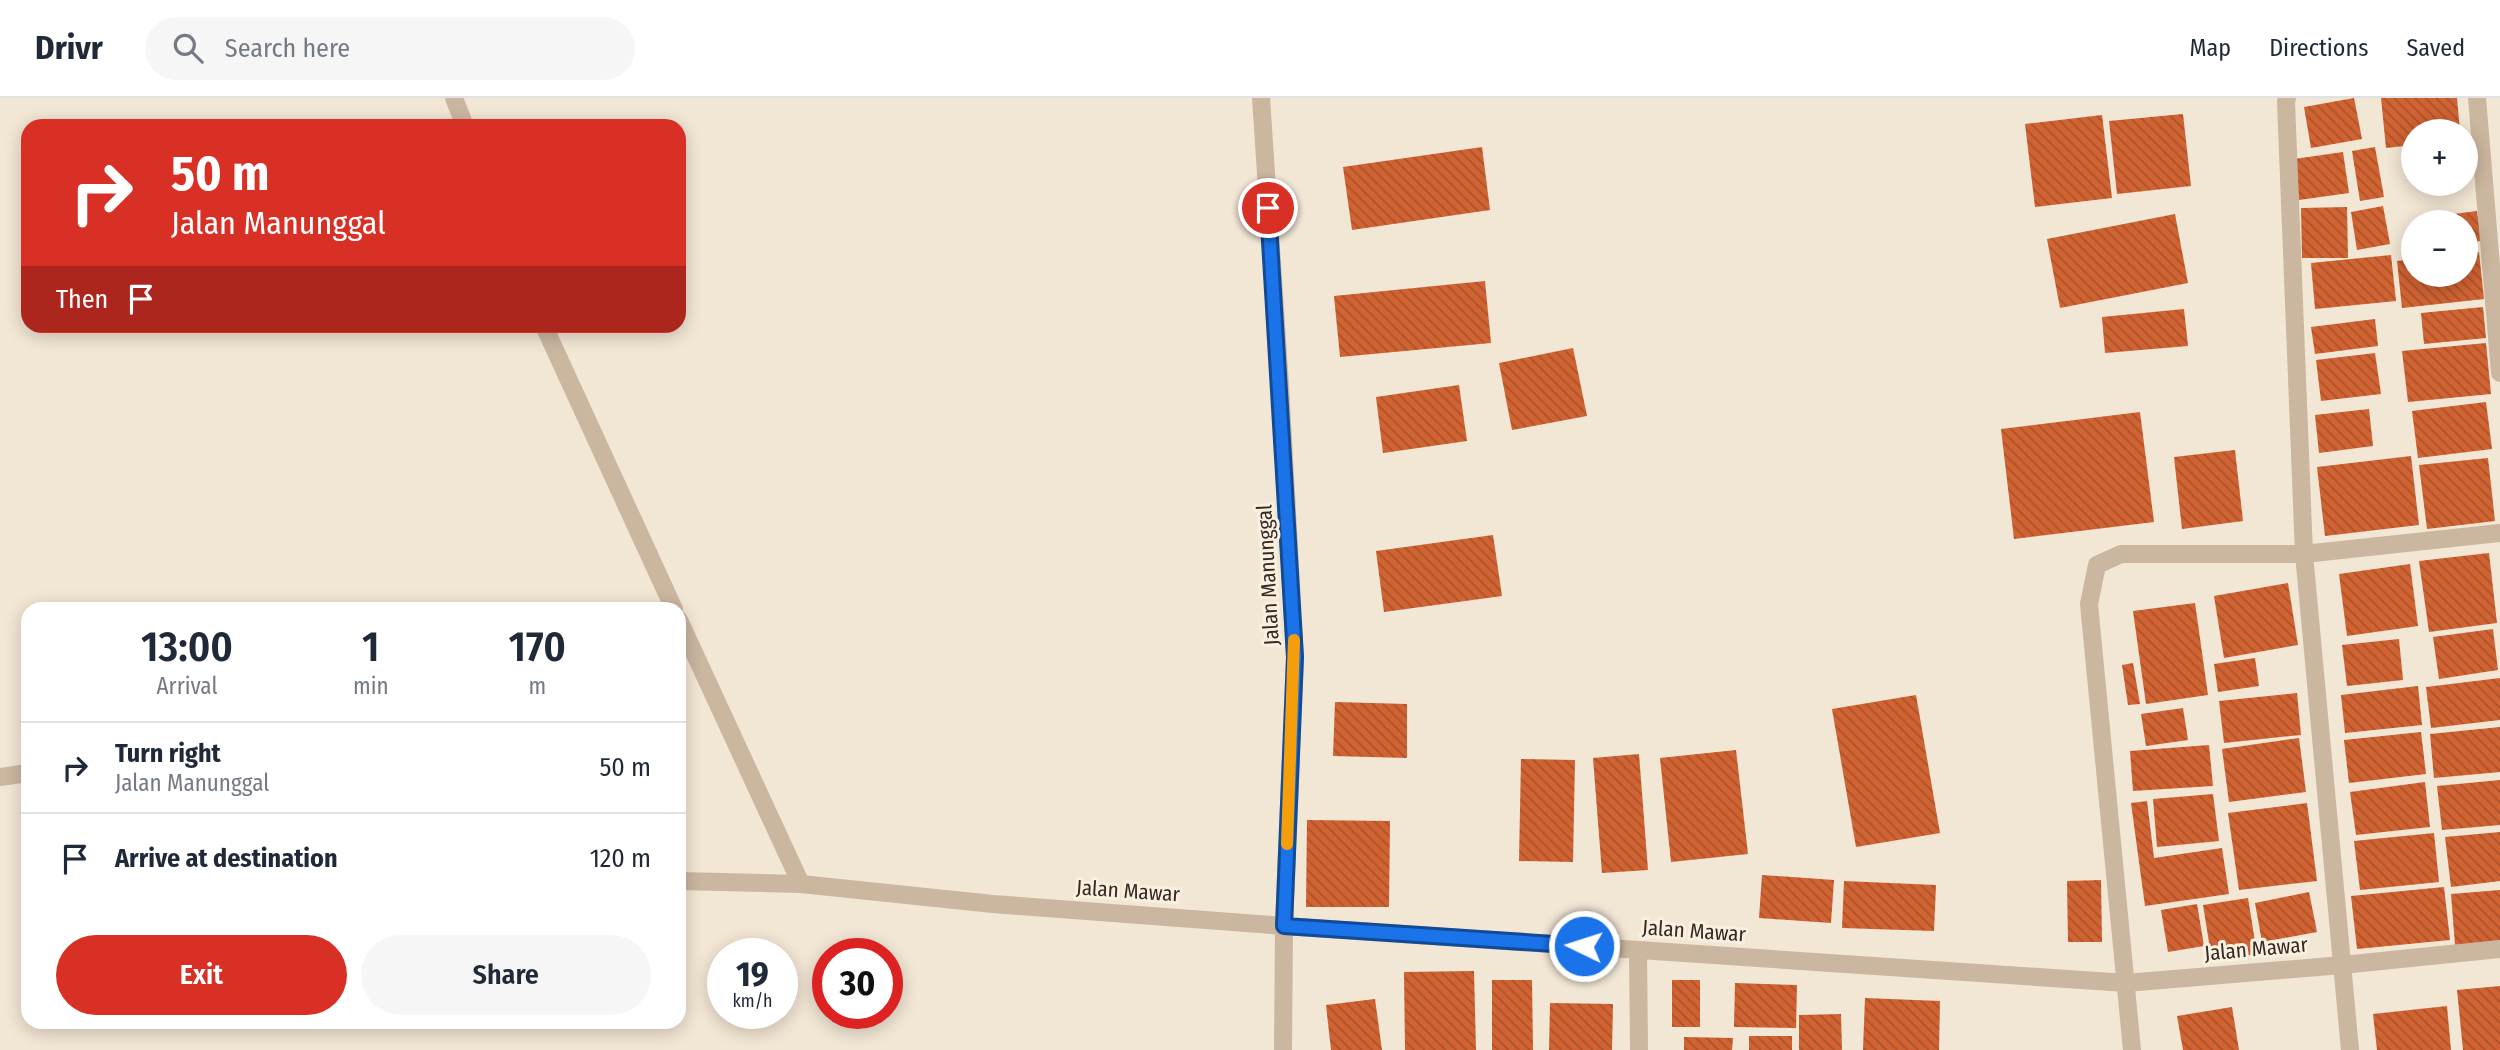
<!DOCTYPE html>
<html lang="en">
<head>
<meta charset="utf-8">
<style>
	:root { --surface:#fff; --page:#f6f6f7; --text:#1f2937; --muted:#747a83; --line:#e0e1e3; --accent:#d93025 }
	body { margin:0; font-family:"Fira Sans Condensed",sans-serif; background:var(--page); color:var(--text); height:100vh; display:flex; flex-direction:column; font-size:26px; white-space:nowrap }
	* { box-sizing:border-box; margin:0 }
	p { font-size:23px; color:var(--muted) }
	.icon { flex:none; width:38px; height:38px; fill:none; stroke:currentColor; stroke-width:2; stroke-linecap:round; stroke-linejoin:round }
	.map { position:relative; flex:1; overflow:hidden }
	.details { position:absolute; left:21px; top:504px; width:665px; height:427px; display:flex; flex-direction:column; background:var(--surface); border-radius:21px; box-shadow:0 4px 18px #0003 }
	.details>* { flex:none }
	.guide { position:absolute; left:21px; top:21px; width:665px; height:214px; border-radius:21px; box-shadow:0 4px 18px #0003; background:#d93025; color:#fff; overflow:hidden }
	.tools { position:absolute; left:2401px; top:21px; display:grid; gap:14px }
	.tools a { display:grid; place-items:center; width:77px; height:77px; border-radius:50%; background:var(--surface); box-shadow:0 4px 18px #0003; font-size:35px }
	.speed { position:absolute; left:707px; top:840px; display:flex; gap:14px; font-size:35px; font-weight:700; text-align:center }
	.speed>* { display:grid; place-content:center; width:91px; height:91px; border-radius:50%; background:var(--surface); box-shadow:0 4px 18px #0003; line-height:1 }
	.speed small { font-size:18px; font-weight:400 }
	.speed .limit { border:10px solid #d22; background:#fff; color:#111 }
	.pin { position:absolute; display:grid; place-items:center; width:60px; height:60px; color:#fff; margin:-30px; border:4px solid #fff; border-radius:50%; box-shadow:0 2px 7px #0007 }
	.me { position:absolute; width:77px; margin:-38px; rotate:274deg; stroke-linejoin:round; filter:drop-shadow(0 0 5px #0008) }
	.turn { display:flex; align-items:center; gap:24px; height:147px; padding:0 35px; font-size:32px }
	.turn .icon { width:91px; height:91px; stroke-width:2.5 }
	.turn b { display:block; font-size:49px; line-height:60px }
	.then { display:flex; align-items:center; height:66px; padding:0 35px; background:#0003; gap:14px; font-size:26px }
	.eta { display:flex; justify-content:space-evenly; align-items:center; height:119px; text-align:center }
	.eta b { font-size:42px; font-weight:600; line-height:49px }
	.button { display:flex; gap:14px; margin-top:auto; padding:14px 35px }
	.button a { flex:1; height:80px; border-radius:42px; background:var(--accent); color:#fff; font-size:28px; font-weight:600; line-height:80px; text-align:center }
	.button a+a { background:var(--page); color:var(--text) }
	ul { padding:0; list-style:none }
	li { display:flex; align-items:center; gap:21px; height:91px; padding:0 35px; border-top:2px solid var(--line) }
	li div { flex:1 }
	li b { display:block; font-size:26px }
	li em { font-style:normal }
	header { display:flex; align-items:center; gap:42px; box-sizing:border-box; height:98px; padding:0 35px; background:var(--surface); border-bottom:2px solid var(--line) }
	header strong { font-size:33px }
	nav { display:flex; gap:38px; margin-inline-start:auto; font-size:24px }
	.search { width:490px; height:63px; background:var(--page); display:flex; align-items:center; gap:18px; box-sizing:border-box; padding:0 24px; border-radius:38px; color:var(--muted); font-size:26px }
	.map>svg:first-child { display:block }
</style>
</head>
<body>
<header>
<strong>Drivr</strong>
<div class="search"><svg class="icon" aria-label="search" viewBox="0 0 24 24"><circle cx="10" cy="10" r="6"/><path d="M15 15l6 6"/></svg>Search here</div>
<nav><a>Map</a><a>Directions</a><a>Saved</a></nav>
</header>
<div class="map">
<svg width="2500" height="952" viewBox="0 0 2500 952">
	<defs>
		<pattern id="building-back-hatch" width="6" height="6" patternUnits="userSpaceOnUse" patternTransform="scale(1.75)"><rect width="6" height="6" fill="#d16333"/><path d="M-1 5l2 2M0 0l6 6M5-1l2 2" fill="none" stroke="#aa522b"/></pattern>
	</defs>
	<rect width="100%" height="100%" fill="#f2e6d4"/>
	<!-- building -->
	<g fill="url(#building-back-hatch)">
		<path d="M2354,0L2362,41L2311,50L2304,9Z"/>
		<path d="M2381,0H2457L2460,33H2413V47L2386,50Z"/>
		<path d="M2183,16L2191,88L2117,96L2109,23Z"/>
		<path d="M2102,17L2112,100L2035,109L2025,26Z"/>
		<path d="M1482,49L1490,112L1352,132L1343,69Z"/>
		<path d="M2375,49L2384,99L2360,103L2352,53Z"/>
		<path d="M2343,54L2349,95L2299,102L2294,61Z"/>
		<path d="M2383,108L2390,146L2357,152L2351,114Z"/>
		<path d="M2347,109L2348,160H2302L2301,110Z"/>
		<path d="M2477,113L2481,143L2466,145V124H2423V120Z"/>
		<path d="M2175,116L2188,185L2060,210L2047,141Z"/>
		<path d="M2479,154L2484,201L2402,210L2397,163L2413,161V177H2466V155Z"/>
		<path d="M2391,157L2396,203L2315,211L2311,165Z"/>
		<path d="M1485,183L1491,245L1340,259L1334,198Z"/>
		<path d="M2483,209L2486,240L2424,246L2421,215Z"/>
		<path d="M2184,211L2188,248L2105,255L2102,219Z"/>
		<path d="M2375,221L2378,248L2315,256L2311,229Z"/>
		<path d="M2486,245L2491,296L2408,304L2402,253Z"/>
		<path d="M1573,250L1587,318L1512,332L1499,265Z"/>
		<path d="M2375,255L2381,296L2321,303L2316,262Z"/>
		<path d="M1459,287L1467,343L1383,355L1376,299Z"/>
		<path d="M2486,304L2492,351L2418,360L2412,313Z"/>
		<path d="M2369,311L2373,348L2319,355L2315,317Z"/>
		<path d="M2140,314L2154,424L2014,441L2001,331Z"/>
		<path d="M2235,352L2243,423L2182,431L2174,359Z"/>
		<path d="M2411,358L2419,427L2325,438L2317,369Z"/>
		<path d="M2488,360L2495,423L2427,431L2419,367Z"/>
		<path d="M1493,437L1502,498L1384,514L1376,453Z"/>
		<path d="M2489,455L2497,525L2429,534L2419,463Z"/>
		<path d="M2410,466L2418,528L2347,538L2339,476Z"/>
		<path d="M2288,485L2298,547L2224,560L2214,498Z"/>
		<path d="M2195,505L2208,597L2146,606L2133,513Z"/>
		<path d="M2493,531L2498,572L2439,581L2433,539Z"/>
		<path d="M2399,541L2403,582L2347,588L2342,547Z"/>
		<path d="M2255,560L2259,588L2218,594L2214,566Z"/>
		<path d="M2133,565L2140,606L2128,607L2122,567Z"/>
		<path d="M2500,580V622L2431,630L2426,589Z"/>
		<path d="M2418,588L2422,627L2345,635L2341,597Z"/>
		<path d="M2297,595L2301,637L2224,645L2219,603Z"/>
		<path d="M1916,597L1940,735L1856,749L1832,611Z"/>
		<path d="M1335,604L1407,606V660L1333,658Z"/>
		<path d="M2183,610L2188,642L2146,648L2141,616Z"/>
		<path d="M2500,629V674L2434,680L2430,636Z"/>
		<path d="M2421,634L2426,676L2349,685L2344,642Z"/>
		<path d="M2299,640L2306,694L2229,704L2222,651Z"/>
		<path d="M2209,647L2213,688L2133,693L2130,653Z"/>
		<path d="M1736,652L1748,756L1671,764L1660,660Z"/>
		<path d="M1639,656L1648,772L1602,775L1593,660Z"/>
		<path d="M1521,661L1575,662L1573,764L1519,763Z"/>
		<path d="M2500,682V727L2442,732L2437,688Z"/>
		<path d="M2425,684L2430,729L2356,737L2350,694Z"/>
		<path d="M2213,696L2219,743L2157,749L2153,701Z"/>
		<path d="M2147,703L2154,760L2222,750L2229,796L2145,808L2131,705Z"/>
		<path d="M2307,705L2317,783L2239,792L2228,715Z"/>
		<path d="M1307,722L1390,723L1389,809H1306Z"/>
		<path d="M2500,734V783L2451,789L2445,739Z"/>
		<path d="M2434,735L2439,784L2360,792L2354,743Z"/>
		<path d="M1762,777L1834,782L1831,825L1759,820Z"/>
		<path d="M2101,782L2102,844H2068L2067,783Z"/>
		<path d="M1844,783L1936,787L1934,833L1842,830Z"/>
		<path d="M2444,789L2450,842L2357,851L2351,798Z"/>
		<path d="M2500,792V844L2455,847L2451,796Z"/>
		<path d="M2309,794L2317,834L2262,844L2255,805Z"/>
		<path d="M2248,800L2257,856L2212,863L2203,807Z"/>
		<path d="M2197,806L2204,848L2168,854L2161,812Z"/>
		<path d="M1474,873L1476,952H1405L1404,874Z"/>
		<path d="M1492,882H1532L1533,952H1492Z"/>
		<rect x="1672" y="882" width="28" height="47"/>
		<path d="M1735,885L1797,887L1796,930L1734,929Z"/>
		<path d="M2500,888V952H2463L2457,892Z"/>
		<path d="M1865,900L1940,903L1939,952H1863Z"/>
		<path d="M1375,901L1382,952H1331L1326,907Z"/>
		<path d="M1550,905L1613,906L1612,952H1549Z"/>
		<path d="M2447,908L2451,952H2377L2373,916Z"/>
		<path d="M2232,909L2239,952H2183L2177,918Z"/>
		<path d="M1841,916L1842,952H1799V917Z"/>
		<rect x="1749" y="938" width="43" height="14"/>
		<path d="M1684,939L1733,940L1732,952H1684Z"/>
	</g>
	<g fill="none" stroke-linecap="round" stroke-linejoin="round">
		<!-- street -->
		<g stroke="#cbb69f" stroke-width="18">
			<path d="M454,0L465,28"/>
			<path d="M1261,0L1280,287L1295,559L1284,828L1283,952"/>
			<path d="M2477,0L2500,275"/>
			<path d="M544,228L674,511"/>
			<path d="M679,522L801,786"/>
			<path d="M0,679L28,675"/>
			<path d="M679,783L801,786L993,806L1284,828L2126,885L2342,867L2500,851"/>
			<path d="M1638,852L1639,952"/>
			<path d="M2132,952L2089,506L2097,467L2121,456H2304L2286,4L2287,0"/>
			<path d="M2350,952L2304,456L2500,435"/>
		</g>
	</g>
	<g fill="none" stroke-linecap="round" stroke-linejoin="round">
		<defs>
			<path id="route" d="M1268,110L1295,559L1284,828L1584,848"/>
		</defs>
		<!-- route casing -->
		<use href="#route" stroke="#114b97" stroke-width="18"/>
		<!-- route -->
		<use href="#route" stroke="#1a73e8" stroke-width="12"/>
		<!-- slow -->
		<path stroke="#f59e0b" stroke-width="12" d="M1287,746L1294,542"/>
	</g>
	<g text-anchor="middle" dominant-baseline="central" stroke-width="6" stroke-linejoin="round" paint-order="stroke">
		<!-- street labels -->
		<g font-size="21" fill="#342a23" stroke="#faf0e0">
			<text transform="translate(1268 477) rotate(-93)">Jalan Manunggal</text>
			<text transform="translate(1128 793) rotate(4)">Jalan Mawar</text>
			<text transform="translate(1694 833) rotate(4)">Jalan Mawar</text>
			<text transform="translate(2256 851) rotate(-5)">Jalan Mawar</text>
		</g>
	</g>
</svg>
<div class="tools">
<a>+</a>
<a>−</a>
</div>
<div class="speed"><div>19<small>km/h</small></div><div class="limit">30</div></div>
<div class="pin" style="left:1268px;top:110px;background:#d93025"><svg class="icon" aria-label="arrive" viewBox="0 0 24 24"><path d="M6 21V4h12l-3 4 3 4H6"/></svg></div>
<svg class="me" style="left:1584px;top:848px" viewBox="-20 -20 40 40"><circle r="17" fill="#1a73e8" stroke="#fff" stroke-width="3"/><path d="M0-11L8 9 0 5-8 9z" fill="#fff"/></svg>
<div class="guide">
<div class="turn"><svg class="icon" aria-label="right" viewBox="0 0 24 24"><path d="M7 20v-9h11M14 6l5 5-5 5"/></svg><div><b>50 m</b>Jalan Manunggal</div></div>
<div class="then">Then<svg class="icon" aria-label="arrive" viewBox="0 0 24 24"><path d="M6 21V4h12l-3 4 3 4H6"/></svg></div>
</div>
<section class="details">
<div class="eta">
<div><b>13:00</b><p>Arrival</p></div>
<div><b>1</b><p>min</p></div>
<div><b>170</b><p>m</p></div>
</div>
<ul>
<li><svg class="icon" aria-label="right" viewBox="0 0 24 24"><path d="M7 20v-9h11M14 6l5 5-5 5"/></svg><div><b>Turn right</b><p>Jalan Manunggal</p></div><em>50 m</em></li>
<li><svg class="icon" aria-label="arrive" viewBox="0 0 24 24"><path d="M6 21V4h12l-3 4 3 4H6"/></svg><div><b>Arrive at destination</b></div><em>120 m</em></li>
</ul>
<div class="button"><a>Exit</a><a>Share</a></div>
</section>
</div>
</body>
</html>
